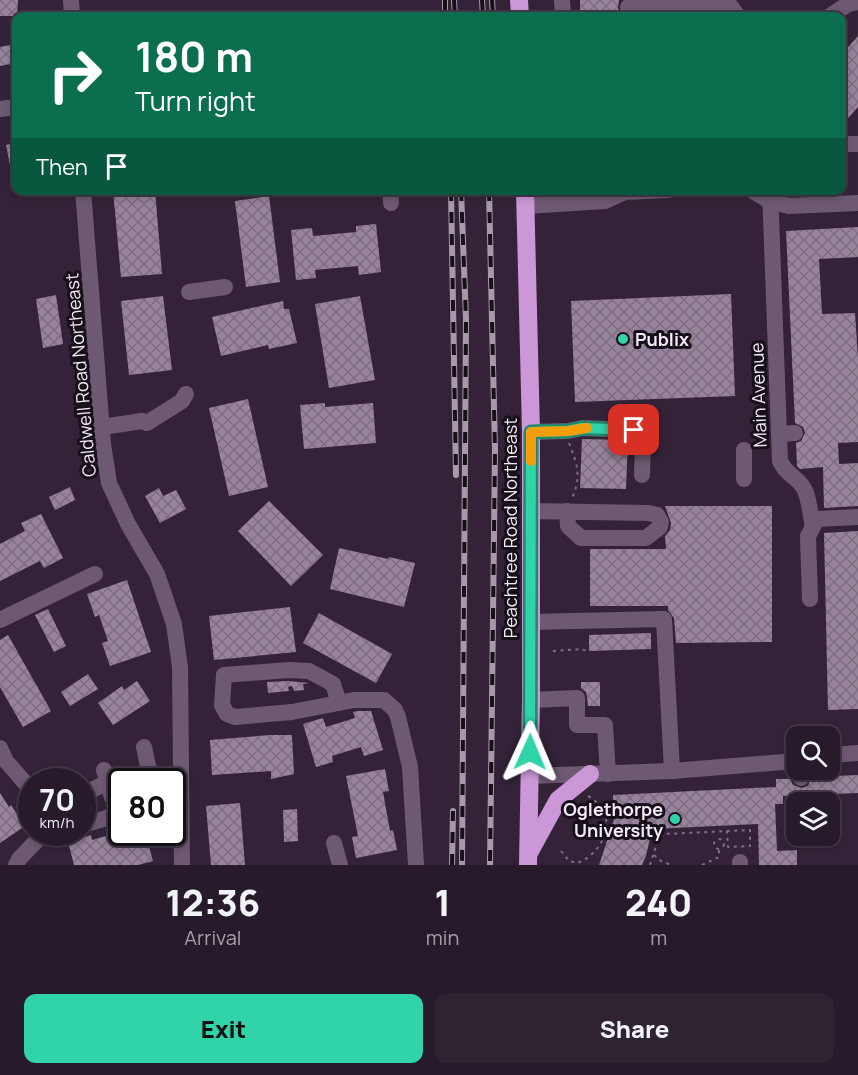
<!DOCTYPE html>
<html lang="en">
<head>
<meta charset="utf-8">
<style>
	:root { --surface:#271a2a; --page:#2f2332; --text:#f1f3f6; --muted:#a4a1a8; --line:#433847; --accent:#31d4a9 }
	body { margin:0; font-family:Manrope,sans-serif; background:var(--page); color:var(--text); height:100vh; display:flex; flex-direction:column; font-size:22px; white-space:nowrap }
	* { box-sizing:border-box; margin:0 }
	p { font-size:20px; color:var(--muted) }
	.icon { flex:none; width:33px; height:33px; fill:none; stroke:currentColor; stroke-width:2; stroke-linecap:round; stroke-linejoin:round }
	.map { position:relative; height:865px; overflow:hidden }
	.side { display:flex; flex-direction:column; background:var(--surface); flex:1 }
	.side>* { flex:none }
	.banner { position:absolute; left:12px; top:12px; width:834px; height:183px; border-radius:12px; box-shadow:0 3px 9px #0003,0 0 0 2px var(--line); background:#0b6e4f; color:#fff; overflow:hidden }
	.tools { position:absolute; left:786px; top:726px; display:grid; gap:12px }
	.tools a { display:grid; place-items:center; width:54px; height:54px; border-radius:12px; background:var(--surface); box-shadow:0 3px 9px #0003,0 0 0 2px var(--line); font-size:30px }
	.speed { position:absolute; left:18px; top:768px; display:flex; gap:12px; font-size:30px; font-weight:700; text-align:center }
	.speed>* { display:grid; place-content:center; width:78px; height:78px; border-radius:50%; background:var(--surface); box-shadow:0 3px 9px #0003,0 0 0 2px var(--line); line-height:1 }
	.speed small { font-size:15px; font-weight:400 }
	.speed .limit { border:3px solid #111; border-radius:9px; background:#fff; color:#111 }
	.pin { position:absolute; display:grid; place-items:center; width:51px; height:51px; color:#fff; margin:-26px; border-radius:12px; box-shadow:0 3px 9px #0006 }
	.me { position:absolute; width:66px; margin:-33px; rotate:1deg; stroke-linejoin:round; filter:drop-shadow(0 0 4px #0008) }
	.turn { display:flex; align-items:center; gap:21px; height:126px; padding:0 24px; font-size:27px }
	.turn .icon { width:78px; height:78px; stroke-width:2.5 }
	.turn b { display:block; font-size:42px; line-height:51px }
	.then { display:flex; align-items:center; height:57px; padding:0 24px; background:#0003; gap:12px; font-size:22px }
	.eta { display:flex; justify-content:space-evenly; align-items:center; height:102px; text-align:center }
	.eta b { font-size:36px; font-weight:800; line-height:42px }
	.primary-button { display:flex; gap:12px; margin-top:auto; padding:12px 24px }
	.primary-button a { flex:1; height:69px; border-radius:12px; background:var(--accent); color:#111; font-size:24px; font-weight:800; line-height:69px; text-align:center }
	.primary-button a+a { background:var(--page); color:var(--text) }
	.map>svg:first-child { display:block }
</style>
</head>
<body>
<div class="map">
<svg width="858" height="865" viewBox="0 0 858 865">
	<defs>
		<pattern id="building-cross-hatch" width="8" height="8" patternUnits="userSpaceOnUse" patternTransform="scale(1.5)"><rect width="8" height="8" fill="#97839c"/><path d="M0 0l8 8M0 8l8-8" fill="none" stroke="#7c6e7f"/></pattern>
	</defs>
	<rect width="100%" height="100%" fill="#342338"/>
	<!-- building -->
	<g fill="url(#building-cross-hatch)">
		<path d="M0,0H18L17,16H0Z"/>
		<path d="M580,0H619L618,7L619,16H580Z"/>
		<path d="M858,36V107L842,125V54Z"/>
		<path d="M16,44V63L0,66V47Z"/>
		<path d="M16,143V174L12,175L6,145Z"/>
		<path d="M113,190H155L162,274L121,277Z"/>
		<path d="M269,196L280,282L246,287L235,201Z"/>
		<path d="M376,224L381,272L359,275L358,266L315,270L316,278L296,280L291,230L312,228L313,236L356,232V226Z"/>
		<path d="M858,227V257L819,259L822,314L855,313L858,358V442L838,443L839,464L858,463V506L824,508L823,467L800,469L797,466L796,443L801,441L805,433L803,427L795,423L786,231Z"/>
		<path d="M731,294L735,396L575,402L571,301Z"/>
		<path d="M56,295L63,344L43,348L36,299Z"/>
		<path d="M163,296L172,370L129,375L121,301Z"/>
		<path d="M360,296L375,380L329,388L315,304Z"/>
		<path d="M283,301L284,309H289L297,343L269,349L268,345L221,356L212,317Z"/>
		<path d="M248,399L268,487L229,496L209,408Z"/>
		<path d="M325,403V407L373,403L376,443L304,449L300,405Z"/>
		<path d="M582,439L628,440L626,489L580,488Z"/>
		<path d="M70,487L75,500L55,510L49,497Z"/>
		<path d="M159,488L163,496L176,490L186,509L160,523L145,496Z"/>
		<path d="M269,501L323,555L291,586L238,531Z"/>
		<path d="M665,506H772V642L676,643L674,618L668,610V606H590V549H666L665,536L670,530L671,523Z"/>
		<path d="M41,514L63,558L44,568L40,561L0,581V544L25,531L21,523Z"/>
		<path d="M858,531V709L828,710L824,533Z"/>
		<path d="M339,548L388,559L389,557L415,563L404,607L330,589Z"/>
		<path d="M127,580L151,652L110,666L102,643L108,641L99,615L95,617L87,594Z"/>
		<path d="M290,607L296,652L214,660L209,616Z"/>
		<path d="M48,609L66,646L54,652L35,615Z"/>
		<path d="M319,613L392,654L376,683L303,643Z"/>
		<path d="M651,633V649L589,651V635Z"/>
		<path d="M8,635L51,711L23,727L0,687V640Z"/>
		<path d="M88,674L98,689L70,706L61,692Z"/>
		<path d="M137,681L150,701L113,725L98,703L122,686L124,690Z"/>
		<path d="M289,681L309,683L303,684L304,690L294,691L292,686L288,687L289,691L268,693L267,682Z"/>
		<path d="M581,682H600V706H588L587,697L586,692L581,688Z"/>
		<path d="M358,711H371L383,750L364,756L361,747L332,756L333,762L316,767L303,724L323,718L326,727L355,718L353,712Z"/>
		<path d="M270,735H292L294,774L271,779V771L212,775L210,740Z"/>
		<path d="M385,769L389,791L383,792L390,831L393,830L397,850L356,858L352,837L358,836L346,776Z"/>
		<path d="M858,775V793L783,796V804H775L777,851L797,850V865H759L758,824L652,829L646,856L642,865H599L614,820L613,795L776,787V779H790L793,785L802,788L808,786L811,777Z"/>
		<path d="M0,793L9,807L11,805L25,826L0,843Z"/>
		<path d="M240,803L245,865H211L206,806Z"/>
		<path d="M297,809L298,841L284,842L283,810Z"/>
		<path d="M120,832H145L153,861L138,865H74L68,842L91,835L92,840Z"/>
	</g>
	<g fill="none" stroke-linecap="round" stroke-linejoin="round">
		<!-- path -->
		<g stroke="#7e6f81" stroke-width="2" stroke-dasharray="3 4.5" stroke-linecap="butt">
			<path d="M569,443C577,463 582,477 572,498"/>
			<path d="M553,651L582,649L589,652"/>
			<circle cx="719" cy="844" r="5"/>
			<path d="M561,851L569,861L577,863C596,857 613,832 604,812C601,805 594,800 587,795"/>
			<path d="M654,855L661,861L671,865"/>
			<path d="M650,865L658,840L664,834L750,830V846L728,847L727,831"/>
			<path d="M702,865L719,857V849"/>
		</g>
		<!-- minor -->
		<g stroke="#6e5972" stroke-width="16">
			<path d="M71,0L72,16"/>
			<path d="M562,0L563,16"/>
			<path d="M628,7L722,2L729,4L738,16"/>
			<path d="M830,16L848,4L858,2"/>
			<path d="M0,109L16,107"/>
			<path d="M842,144H858"/>
			<path d="M83,190L103,444L109,483L128,524L157,574L174,624L180,667L182,865"/>
			<path d="M390,190L391,203"/>
			<path d="M751,190L771,202L789,206L858,203"/>
			<path d="M770,190L780,461C787,476 796,476 803,487C809,495 810,515 813,526"/>
			<path d="M526,206L605,201L625,192L668,190"/>
			<path d="M189,292L225,287"/>
			<path d="M102,427L142,421L147,423L182,401L186,394"/>
			<path d="M531,432L568,431L582,428L634,430L643,442L642,475"/>
			<path d="M779,434L795,433"/>
			<path d="M744,450V479"/>
			<path d="M530,511L649,513L657,515L661,522L660,527L646,538H581L568,526L567,511"/>
			<path d="M810,599L808,536L817,519L858,517"/>
			<path d="M0,620L95,574"/>
			<path d="M530,622L664,619L672,771"/>
			<path d="M531,700L577,698V725H605L608,774"/>
			<path d="M339,703L333,684L309,671L289,670L224,675L222,705L227,714L235,717L292,712L354,700H384L395,710L398,717L410,767L416,865"/>
			<path d="M144,747L150,775"/>
			<path d="M0,748L6,761L32,791"/>
			<path d="M830,755L858,753"/>
			<path d="M104,770L112,797L120,811"/>
			<path d="M800,770L801,778"/>
			<path d="M529,776L672,771L796,761"/>
			<path d="M126,782L150,775L181,776"/>
			<path d="M82,795L102,785L109,786L118,784"/>
			<path d="M82,825L107,818L122,809"/>
			<path d="M334,843L340,865"/>
			<path d="M740,862V865"/>
			<path d="M16,865L19,859L45,832"/>
		</g>
		<!-- highway -->
		<g stroke="#cb97d7" stroke-width="18">
			<path d="M519,0L520,16"/>
			<path d="M525,190L531,432V700L528,865"/>
			<path d="M529,853L558,800L590,774"/>
		</g>
		<defs>
			<g id="rail">
				<path d="M445,0V16"/>
				<path d="M454,0L455,16"/>
				<path d="M482,0L483,16"/>
				<path d="M492,0L493,16"/>
				<path d="M451,190L456,475"/>
				<path d="M461,190L466,319L462,865"/>
				<path d="M489,190L495,451L490,865"/>
				<path d="M452,865L453,811"/>
			</g>
		</defs>
		<!-- rail casing -->
		<use href="#rail" stroke="#a699aa" stroke-width="6"/>
		<!-- rail -->
		<use href="#rail" stroke="#171019" stroke-width="4" stroke-dasharray="11" stroke-linecap="butt"/>
	</g>
	<g fill="none" stroke-linecap="round" stroke-linejoin="round">
		<defs>
			<path id="route" d="M530,752L531,432L568,431L582,428L634,430"/>
		</defs>
		<!-- route casing -->
		<use href="#route" stroke="#208a6e" stroke-width="15"/>
		<!-- route -->
		<use href="#route" stroke="#31d4a9" stroke-width="10"/>
		<!-- slow -->
		<path stroke="#f59e0b" stroke-width="10" d="M531,461V432L568,431L587,428"/>
	</g>
	<!-- markers -->
	<g fill="#31d4a9" stroke="#171019" stroke-width="2">
		<circle cx="623" cy="339" r="6"/>
		<circle cx="675" cy="819" r="6"/>
	</g>
	<g text-anchor="middle" dominant-baseline="central" stroke-width="6" stroke-linejoin="round" paint-order="stroke">
		<!-- poi labels -->
		<g font-size="18" font-weight="bold" fill="#f4e9f7" stroke="#171019" text-anchor="start">
			<text x="635" y="339">Publix</text>
			<text x="663" y="809" text-anchor="end">Oglethorpe<tspan x="663" dy="21">University</tspan></text>
		</g>
		<!-- street labels -->
		<g font-size="18" fill="#f4e9f7" stroke="#171019">
			<text transform="translate(80 375) rotate(-95)">Caldwell Road Northeast</text>
			<text transform="translate(758 395) rotate(-92)">Main Avenue</text>
			<text transform="translate(510 528) rotate(-90)">Peachtree Road Northeast</text>
		</g>
	</g>
</svg>
<div class="tools">
<a><svg class="icon" aria-label="search" viewBox="0 0 24 24"><circle cx="10" cy="10" r="6"/><path d="M15 15l6 6"/></svg></a>
<a><svg class="icon" aria-label="layers" viewBox="0 0 24 24"><path d="M12 4l9 5-9 5-9-5zM3 14l9 5 9-5"/></svg></a>
</div>
<div class="speed"><div>70<small>km/h</small></div><div class="limit">80</div></div>
<div class="pin" style="left:634px;top:430px;background:#d93025"><svg class="icon" aria-label="arrive" viewBox="0 0 24 24"><path d="M6 21V4h12l-3 4 3 4H6"/></svg></div>
<svg class="me" style="left:530px;top:752px" viewBox="-20 -20 40 40"><path d="M0-17L14 15 0 8-14 15z" fill="#31d4a9" stroke="#fff" stroke-width="4"/></svg>
<div class="banner">
<div class="turn"><svg class="icon" aria-label="right" viewBox="0 0 24 24"><path d="M7 20v-9h11M14 6l5 5-5 5"/></svg><div><b>180 m</b>Turn right</div></div>
<div class="then">Then<svg class="icon" aria-label="arrive" viewBox="0 0 24 24"><path d="M6 21V4h12l-3 4 3 4H6"/></svg></div>
</div>
</div>
<section class="side">
<div class="eta">
<div><b>12:36</b><p>Arrival</p></div>
<div><b>1</b><p>min</p></div>
<div><b>240</b><p>m</p></div>
</div>
<div class="primary-button"><a>Exit</a><a>Share</a></div>
</section>
</body>
</html>
